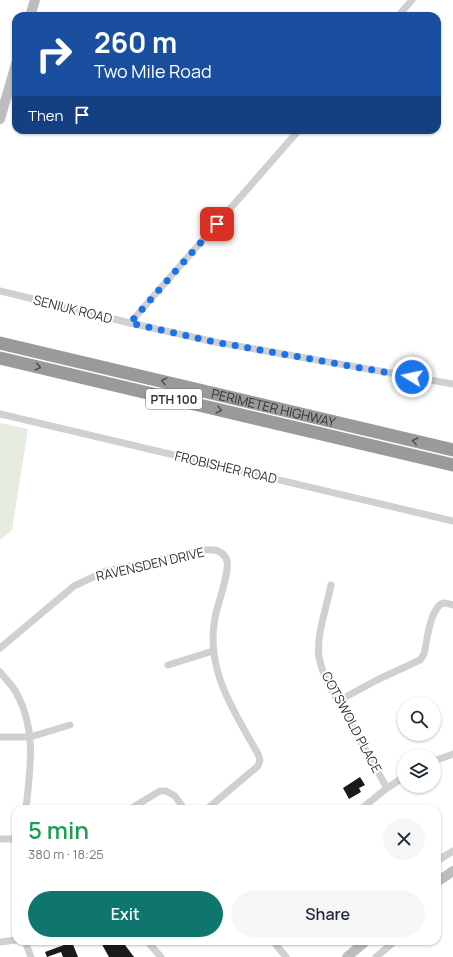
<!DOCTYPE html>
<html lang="en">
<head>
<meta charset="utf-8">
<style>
	:root { --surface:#fff; --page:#f6f6f7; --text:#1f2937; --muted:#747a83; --accent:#0f766e }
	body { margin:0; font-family:Manrope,sans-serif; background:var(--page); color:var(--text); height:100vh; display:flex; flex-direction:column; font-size:15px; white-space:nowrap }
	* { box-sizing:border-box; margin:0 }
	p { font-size:13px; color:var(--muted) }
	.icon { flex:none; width:22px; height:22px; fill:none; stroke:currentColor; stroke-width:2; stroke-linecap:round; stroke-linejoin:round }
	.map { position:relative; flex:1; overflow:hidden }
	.sheet { position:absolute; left:12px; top:805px; width:429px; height:140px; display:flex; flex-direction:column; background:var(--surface); border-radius:12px; box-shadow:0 1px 3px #0004 }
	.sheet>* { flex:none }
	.banner { position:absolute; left:12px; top:12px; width:429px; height:122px; border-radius:12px; box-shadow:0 1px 3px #0004; background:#1a4fa0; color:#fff; overflow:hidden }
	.tools { position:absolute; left:397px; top:697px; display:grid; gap:8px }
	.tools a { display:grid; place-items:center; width:44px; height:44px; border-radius:50%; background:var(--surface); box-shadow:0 1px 3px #0004; font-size:20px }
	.pin { position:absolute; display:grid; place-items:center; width:34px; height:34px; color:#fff; margin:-17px; border-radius:8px; box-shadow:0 2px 6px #0006 }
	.me { position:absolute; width:44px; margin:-22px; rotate:280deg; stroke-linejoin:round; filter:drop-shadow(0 0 3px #0008) }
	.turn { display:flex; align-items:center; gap:14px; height:84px; padding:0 16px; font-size:18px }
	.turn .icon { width:52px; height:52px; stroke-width:2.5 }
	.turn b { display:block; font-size:28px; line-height:34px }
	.then { display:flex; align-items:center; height:38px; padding:0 16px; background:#0003; gap:8px; font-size:15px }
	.round { display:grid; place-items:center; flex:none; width:42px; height:42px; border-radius:21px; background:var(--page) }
	.head { display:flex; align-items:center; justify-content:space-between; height:68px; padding:0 16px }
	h1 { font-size:24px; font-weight:600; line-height:30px; color:#1e9e55 }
	.cta { display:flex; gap:8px; margin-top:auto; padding:8px 16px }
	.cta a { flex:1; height:46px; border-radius:24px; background:var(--accent); color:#fff; font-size:16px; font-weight:600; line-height:46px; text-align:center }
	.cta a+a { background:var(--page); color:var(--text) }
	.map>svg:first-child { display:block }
</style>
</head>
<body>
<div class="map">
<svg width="453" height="957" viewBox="0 0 453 957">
	<rect width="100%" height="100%" fill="#fff"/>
	<!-- green -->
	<path fill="#e6ecdf" d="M0,423L28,429L12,530L0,540Z"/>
	<!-- building -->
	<g fill="#1a1a1a">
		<path d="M360,777L365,785L359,788L361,792L349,799L343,788Z"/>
		<path d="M100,941H122L134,957H109Z"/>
		<path d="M72,942L78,957H63L61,952L47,957L45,952Z"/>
	</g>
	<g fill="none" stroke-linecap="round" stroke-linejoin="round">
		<!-- street -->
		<g stroke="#d0d0d0" stroke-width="7">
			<path d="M398,16L412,0"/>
			<path d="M0,291L130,323L215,342L453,384"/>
			<path d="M130,323L299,130"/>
			<path d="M0,414L453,521"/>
			<path d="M331,585C327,606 316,636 319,657C323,679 337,700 348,718C361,742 374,765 387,788"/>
			<path d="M0,648L74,586L106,571L205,550C214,549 224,550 227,561C230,572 217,605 215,618C205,670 234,711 258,754L260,760L258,766L207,809"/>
			<path d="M168,665L213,651"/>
			<path d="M0,672C6,679 13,686 17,694C37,731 30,769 26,809"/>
			<path d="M338,701L377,680L420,660L424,654C427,642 430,606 444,603C447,603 450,604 453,605"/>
			<path d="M0,737H30L70,725"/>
			<path d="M434,761L453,754"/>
			<path d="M130,809L160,791H166L175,796L184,809"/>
			<path d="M361,809L387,788L404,777"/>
			<path d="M0,839H16"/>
			<path d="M437,861L453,851"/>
			<path d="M25,941L31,957"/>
			<path d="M147,941L161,957"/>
			<path d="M273,941L286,957"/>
			<path d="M0,942L16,940"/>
			<path d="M376,957L395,941"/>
		</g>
		<!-- secondary -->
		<g stroke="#bdbdbd" stroke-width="10">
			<path d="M30,16L35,0"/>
			<path d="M0,119L16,64"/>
			<path d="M437,882L453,871"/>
			<path d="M347,957L366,941"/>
		</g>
		<!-- highway -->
		<g stroke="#9a9a9a" stroke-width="13">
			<path id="s1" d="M0,343L453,450"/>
			<path d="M0,358L453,465"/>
		</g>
	</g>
	<!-- one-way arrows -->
	<defs><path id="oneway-chevron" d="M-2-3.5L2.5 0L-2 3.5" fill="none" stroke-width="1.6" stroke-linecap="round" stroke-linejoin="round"/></defs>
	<g stroke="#525252">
		<use href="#oneway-chevron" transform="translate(38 367) rotate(13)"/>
		<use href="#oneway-chevron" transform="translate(164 381) rotate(-167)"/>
		<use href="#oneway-chevron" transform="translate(219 410) rotate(14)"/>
		<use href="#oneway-chevron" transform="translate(415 441) rotate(-167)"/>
	</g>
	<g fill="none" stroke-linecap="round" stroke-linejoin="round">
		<!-- route -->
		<path stroke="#1a73e8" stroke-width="7" stroke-dasharray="0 12.6" d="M217,224L130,323L215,342L412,377"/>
	</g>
	<g text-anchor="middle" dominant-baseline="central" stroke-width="4" stroke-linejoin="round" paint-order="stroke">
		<!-- shield labels -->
		<rect fill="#fff" stroke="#707070" stroke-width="1" x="146" y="389" width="56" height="20" rx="3"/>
		<g font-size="12" font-weight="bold" fill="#333">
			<text x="174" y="399">PTH 100</text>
		</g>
		<!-- street labels -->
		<g font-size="13" fill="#333" stroke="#fff">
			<text transform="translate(73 309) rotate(14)">SENIUK ROAD</text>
			<text stroke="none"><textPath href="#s1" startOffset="281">PERIMETER HIGHWAY</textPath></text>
			<text transform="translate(226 467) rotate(13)">FROBISHER ROAD</text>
			<text transform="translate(150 564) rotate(-13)">RAVENSDEN DRIVE</text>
			<text transform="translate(352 722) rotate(62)">COTSWOLD PLACE</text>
		</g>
	</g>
</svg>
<div class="tools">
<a><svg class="icon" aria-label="search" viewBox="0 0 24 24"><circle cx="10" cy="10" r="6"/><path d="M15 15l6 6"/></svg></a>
<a><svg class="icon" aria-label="layers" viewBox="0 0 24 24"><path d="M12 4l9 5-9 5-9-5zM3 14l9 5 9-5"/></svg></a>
</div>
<div class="pin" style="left:217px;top:224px;background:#d93025"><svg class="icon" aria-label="arrive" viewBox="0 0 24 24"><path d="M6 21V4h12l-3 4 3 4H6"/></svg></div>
<svg class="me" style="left:412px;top:377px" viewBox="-20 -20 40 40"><circle r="17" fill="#1a73e8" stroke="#fff" stroke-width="3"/><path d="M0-11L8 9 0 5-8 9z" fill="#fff"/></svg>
<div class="banner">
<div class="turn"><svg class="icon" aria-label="right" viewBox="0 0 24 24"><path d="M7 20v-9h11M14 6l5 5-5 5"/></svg><div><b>260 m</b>Two Mile Road</div></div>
<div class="then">Then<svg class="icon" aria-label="arrive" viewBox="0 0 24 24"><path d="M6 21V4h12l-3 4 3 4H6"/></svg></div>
</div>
<section class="sheet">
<div class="head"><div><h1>5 min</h1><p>380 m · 18:25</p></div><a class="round"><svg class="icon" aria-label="close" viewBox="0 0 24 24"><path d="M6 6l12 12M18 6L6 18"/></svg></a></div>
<div class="cta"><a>Exit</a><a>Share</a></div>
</section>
</div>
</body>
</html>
